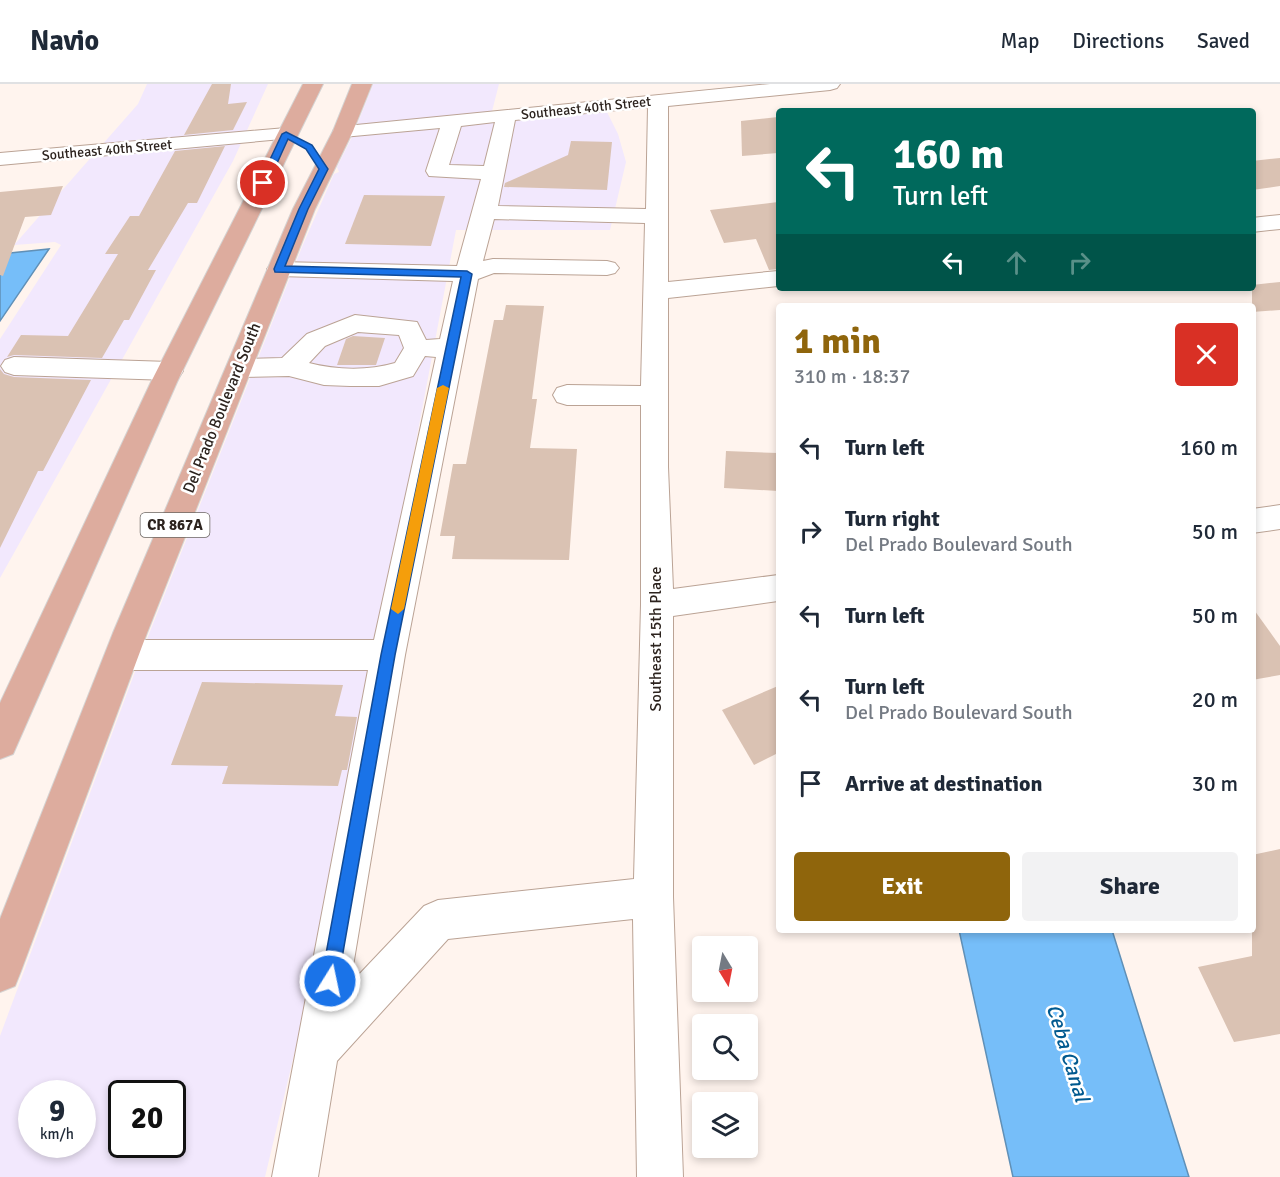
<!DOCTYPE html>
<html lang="en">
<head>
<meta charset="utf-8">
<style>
	:root { --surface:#fff; --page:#f2f2f3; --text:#1f2937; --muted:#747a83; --line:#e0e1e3; --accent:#8f650c }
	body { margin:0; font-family:Signika,sans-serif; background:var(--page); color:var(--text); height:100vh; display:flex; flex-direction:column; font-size:22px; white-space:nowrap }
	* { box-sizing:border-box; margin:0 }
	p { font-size:20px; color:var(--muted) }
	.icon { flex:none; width:33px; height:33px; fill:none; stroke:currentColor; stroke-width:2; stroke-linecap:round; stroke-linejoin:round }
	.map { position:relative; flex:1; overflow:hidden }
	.panel { position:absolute; left:776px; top:219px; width:480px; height:630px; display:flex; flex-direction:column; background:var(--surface); border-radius:6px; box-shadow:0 3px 9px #0003 }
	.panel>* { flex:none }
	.hud { position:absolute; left:776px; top:24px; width:480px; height:183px; border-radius:6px; box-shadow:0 3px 9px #0003; background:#00695c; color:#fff; overflow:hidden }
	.needle { width:39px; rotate:170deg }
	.buttons { position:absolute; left:692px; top:852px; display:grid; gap:12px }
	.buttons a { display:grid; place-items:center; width:66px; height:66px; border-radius:6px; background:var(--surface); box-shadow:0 3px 9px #0003; font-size:30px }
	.speed { position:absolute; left:18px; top:996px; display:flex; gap:12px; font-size:30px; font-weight:700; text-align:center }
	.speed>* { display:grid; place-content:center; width:78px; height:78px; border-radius:50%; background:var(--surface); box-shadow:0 3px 9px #0003; line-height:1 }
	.speed small { font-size:15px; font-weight:400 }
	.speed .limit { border:3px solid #111; border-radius:9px; background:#fff; color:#111 }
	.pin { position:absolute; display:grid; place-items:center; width:51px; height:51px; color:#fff; margin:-26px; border:3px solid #fff; border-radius:50%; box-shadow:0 2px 6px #0007 }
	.me { position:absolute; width:66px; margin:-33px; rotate:10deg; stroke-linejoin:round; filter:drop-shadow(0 0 4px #0008) }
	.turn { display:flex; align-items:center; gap:21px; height:126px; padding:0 18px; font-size:27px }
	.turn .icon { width:78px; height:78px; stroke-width:2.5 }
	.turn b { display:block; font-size:42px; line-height:51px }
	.lanes { display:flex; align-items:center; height:57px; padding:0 18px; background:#0003; justify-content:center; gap:30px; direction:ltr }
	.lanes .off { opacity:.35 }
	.round { display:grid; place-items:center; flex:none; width:63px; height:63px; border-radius:6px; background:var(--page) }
	.overview { display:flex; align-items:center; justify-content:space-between; height:102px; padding:0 18px }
	h1 { font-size:36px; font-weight:800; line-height:45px; color:var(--accent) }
	.action { display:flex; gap:12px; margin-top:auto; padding:12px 18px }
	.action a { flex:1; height:69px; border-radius:6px; background:var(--accent); color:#fff; font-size:24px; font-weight:800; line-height:69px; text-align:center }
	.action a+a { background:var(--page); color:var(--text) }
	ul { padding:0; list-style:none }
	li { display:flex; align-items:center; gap:18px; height:84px; padding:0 18px }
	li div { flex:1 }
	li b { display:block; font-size:22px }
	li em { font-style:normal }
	header { display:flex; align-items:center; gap:36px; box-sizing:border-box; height:84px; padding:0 30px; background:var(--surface); border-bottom:2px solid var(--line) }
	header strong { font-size:28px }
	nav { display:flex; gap:33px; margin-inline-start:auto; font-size:21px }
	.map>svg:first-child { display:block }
</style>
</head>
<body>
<header>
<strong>Navio</strong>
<nav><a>Map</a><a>Directions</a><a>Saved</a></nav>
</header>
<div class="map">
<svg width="1280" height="1093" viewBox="0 0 1280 1093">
	<rect width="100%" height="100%" fill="#fff4ee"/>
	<!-- commercial -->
	<g fill="#f2e8fd" fill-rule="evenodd">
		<path d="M147,0H268L233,77L0,494V255L61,161L55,158L14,161L138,20Z"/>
		<path d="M373,0H499L490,35L605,24L618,50L626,78L610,146H456L378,558L355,714L265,1093H0V952L149,550L302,163L334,90L339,88L337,83L353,51ZM32,1010H82V1060H32ZM122,1010H172V1060H122Z"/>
	</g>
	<!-- water -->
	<g fill="#76bef9" stroke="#6090b7" stroke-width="1.5">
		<path d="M49,165L0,237V170Z"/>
		<path d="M959,846H1112L1189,1093H1013Z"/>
	</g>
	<!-- building -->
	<g fill="#dac2b3">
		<path d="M212,0H231L228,20L247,18L233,46L184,51Z"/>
		<path d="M778,33V69L742,72L741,37Z"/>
		<path d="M571,57L612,58L607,106L504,103L505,99L568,71Z"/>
		<path d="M225,62L197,119H188L148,186H156L129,236H124L102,274L14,271L7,273L21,251L68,252L118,170H105L130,132H139L175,67Z"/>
		<path d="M1280,74V102L1252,106V77Z"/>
		<path d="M63,102L51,131L25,133L3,192L0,191V108Z"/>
		<path d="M364,111L445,112L431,162L345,160Z"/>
		<path d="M778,118V185L769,186L756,155L724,159L710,126Z"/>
		<path d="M1280,198V226L1252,228V201Z"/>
		<path d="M506,221L544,222L532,315H537L530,364L577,365L569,476L452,475L455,452H440L453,380H466L494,236H503Z"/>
		<path d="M353,252L385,254L376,281H337L346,255Z"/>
		<path d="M0,285L4,290L14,293L91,296L43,387H38L0,464Z"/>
		<path d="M726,367L778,369V407L724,404Z"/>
		<path d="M1252,523L1280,562V591L1252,596Z"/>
		<path d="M202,598L343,601L335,632L357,633L347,686H342L338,702L222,700L228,682L171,681Z"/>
		<path d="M778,602V669L754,681L722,626Z"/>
		<path d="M1280,765V950L1234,958L1198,883L1252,872V771Z"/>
	</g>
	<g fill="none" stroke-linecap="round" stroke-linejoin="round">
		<defs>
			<g id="minor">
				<path d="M770,0H840L837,4L830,6L668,22V198L778,187V202L668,214V383L673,505L778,491V517L673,532V813L683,1093H637L633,835L448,855L337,977L318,1093H272L368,586H122L110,581L105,571L110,561L122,556H374L436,273L425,272L413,292L379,302H350L324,301L289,292L239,293L230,290L226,284L230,278L239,275L282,274L307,250L355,231L417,238L426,256L440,255L453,197L279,192L271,190L267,185L271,180L279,178L457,182L481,95L429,92L426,87L440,44L343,53L336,51L333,47L336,43ZM648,23L646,125L498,122L515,36ZM495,38L484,82L449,81L461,42ZM494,135L645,139L641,302L567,301L557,304L553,311L557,318L567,321H641V521L634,795L438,816L424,822L350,900L405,571L478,195L494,189L607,191L615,189L619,184L615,179L607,177L493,175L483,177ZM358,248L399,251L404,264L395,279C368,287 336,286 309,279L325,262Z"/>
				<path d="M286,44L293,46L296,50L293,54L0,81V69Z"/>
				<path d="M1280,131V145L1252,148V134Z"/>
				<path d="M14,273L170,278L179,281L183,287L179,293L170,296L14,291L5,288L1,282L5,276Z"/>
				<path d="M1280,421V445L1252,449V425Z"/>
			</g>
			<g id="major">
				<path d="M303,0H323L177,298L13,670L0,675V619L151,298Z"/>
				<path d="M352,0H372L353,47L315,125L147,549L21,887L15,902L0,908V835L113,549L293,125L333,47Z"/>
			</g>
		</defs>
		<!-- minor casing -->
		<use href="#minor" stroke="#bba395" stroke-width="2"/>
		<!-- major casing -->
		<use href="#major" stroke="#d5d3d2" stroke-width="2"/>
		<!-- minor -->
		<use href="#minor" fill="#fff" fill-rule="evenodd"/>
		<!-- major -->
		<use href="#major" fill="#ddac9e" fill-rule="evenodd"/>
	</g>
	<!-- route -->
	<path fill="#1a73e8" stroke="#114b97" stroke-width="1.5" d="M286,48L312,61L328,85L308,125L285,182L467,187L472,190L395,571L338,897L336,903L330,906L324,903L321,897L381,571L461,193L275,188L274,185L299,125L319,85L306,65L288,55L268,99L260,101L259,99L282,50Z"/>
	<!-- slow -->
	<path fill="#f59e0b" d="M443,301L449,304L404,525L398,530L391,525L437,304Z"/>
	<g text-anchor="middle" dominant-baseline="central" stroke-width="5" stroke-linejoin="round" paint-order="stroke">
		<!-- far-street labels -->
		<g font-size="14" fill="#2c231e" stroke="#fff">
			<text transform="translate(586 24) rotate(-6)">Southeast 40th Street</text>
			<text transform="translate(107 66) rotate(-5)">Southeast 40th Street</text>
		</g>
		<!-- shield labels -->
		<rect fill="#fff" stroke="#6b6562" stroke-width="1.5" x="140.5" y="429" width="69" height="24" rx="4.5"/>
		<g font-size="15" font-weight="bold" fill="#2c231e">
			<text x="175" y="441">CR 867A</text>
		</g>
		<!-- street labels -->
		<g font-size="16" fill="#2c231e" stroke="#fff">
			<text transform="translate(222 324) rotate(-68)">Del Prado Boulevard South</text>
			<text transform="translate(656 555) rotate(-90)">Southeast 15th Place</text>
		</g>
		<!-- near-water labels -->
		<g font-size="21" font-style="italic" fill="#00598f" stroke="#fff">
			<text transform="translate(1068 969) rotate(73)">Ceba Canal</text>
		</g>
	</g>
</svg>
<div class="buttons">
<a><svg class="needle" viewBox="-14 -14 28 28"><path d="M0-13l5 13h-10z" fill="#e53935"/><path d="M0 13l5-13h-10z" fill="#747a83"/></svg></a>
<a><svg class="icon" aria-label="search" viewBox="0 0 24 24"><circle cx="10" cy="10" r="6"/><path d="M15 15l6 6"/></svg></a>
<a><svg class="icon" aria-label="layers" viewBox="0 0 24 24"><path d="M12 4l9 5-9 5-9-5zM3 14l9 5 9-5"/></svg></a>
</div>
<div class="speed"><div>9<small>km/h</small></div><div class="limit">20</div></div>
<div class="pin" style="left:263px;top:99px;background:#d93025"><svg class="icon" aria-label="arrive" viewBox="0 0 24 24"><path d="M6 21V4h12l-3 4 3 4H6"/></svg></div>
<svg class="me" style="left:330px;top:897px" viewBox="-20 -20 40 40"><circle r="17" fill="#1a73e8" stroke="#fff" stroke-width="3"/><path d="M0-11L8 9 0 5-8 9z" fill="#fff"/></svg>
<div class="hud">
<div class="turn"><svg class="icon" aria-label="left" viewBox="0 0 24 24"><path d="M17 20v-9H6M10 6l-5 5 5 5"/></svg><div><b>160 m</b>Turn left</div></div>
<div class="lanes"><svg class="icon" aria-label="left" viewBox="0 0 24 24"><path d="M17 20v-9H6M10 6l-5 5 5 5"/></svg><svg class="icon off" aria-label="ahead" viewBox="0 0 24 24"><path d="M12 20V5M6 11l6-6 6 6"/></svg><svg class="icon off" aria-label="right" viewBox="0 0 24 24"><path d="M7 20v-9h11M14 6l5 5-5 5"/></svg></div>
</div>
<section class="panel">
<div class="overview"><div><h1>1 min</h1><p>310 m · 18:37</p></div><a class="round" style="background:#d93025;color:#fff"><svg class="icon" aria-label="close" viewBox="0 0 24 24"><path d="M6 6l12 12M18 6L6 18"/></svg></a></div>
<ul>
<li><svg class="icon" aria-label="left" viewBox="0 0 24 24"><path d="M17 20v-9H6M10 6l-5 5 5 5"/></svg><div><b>Turn left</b></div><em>160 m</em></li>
<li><svg class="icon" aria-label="right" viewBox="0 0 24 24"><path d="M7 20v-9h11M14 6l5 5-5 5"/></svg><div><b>Turn right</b><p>Del Prado Boulevard South</p></div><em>50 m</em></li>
<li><svg class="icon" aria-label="left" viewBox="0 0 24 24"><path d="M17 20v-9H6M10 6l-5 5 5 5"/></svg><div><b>Turn left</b></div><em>50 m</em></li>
<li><svg class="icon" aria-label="left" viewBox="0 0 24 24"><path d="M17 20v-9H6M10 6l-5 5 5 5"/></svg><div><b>Turn left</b><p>Del Prado Boulevard South</p></div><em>20 m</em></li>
<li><svg class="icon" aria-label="arrive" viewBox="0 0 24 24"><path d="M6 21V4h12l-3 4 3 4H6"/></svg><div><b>Arrive at destination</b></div><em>30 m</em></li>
</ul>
<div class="action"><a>Exit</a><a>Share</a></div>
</section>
</div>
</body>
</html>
